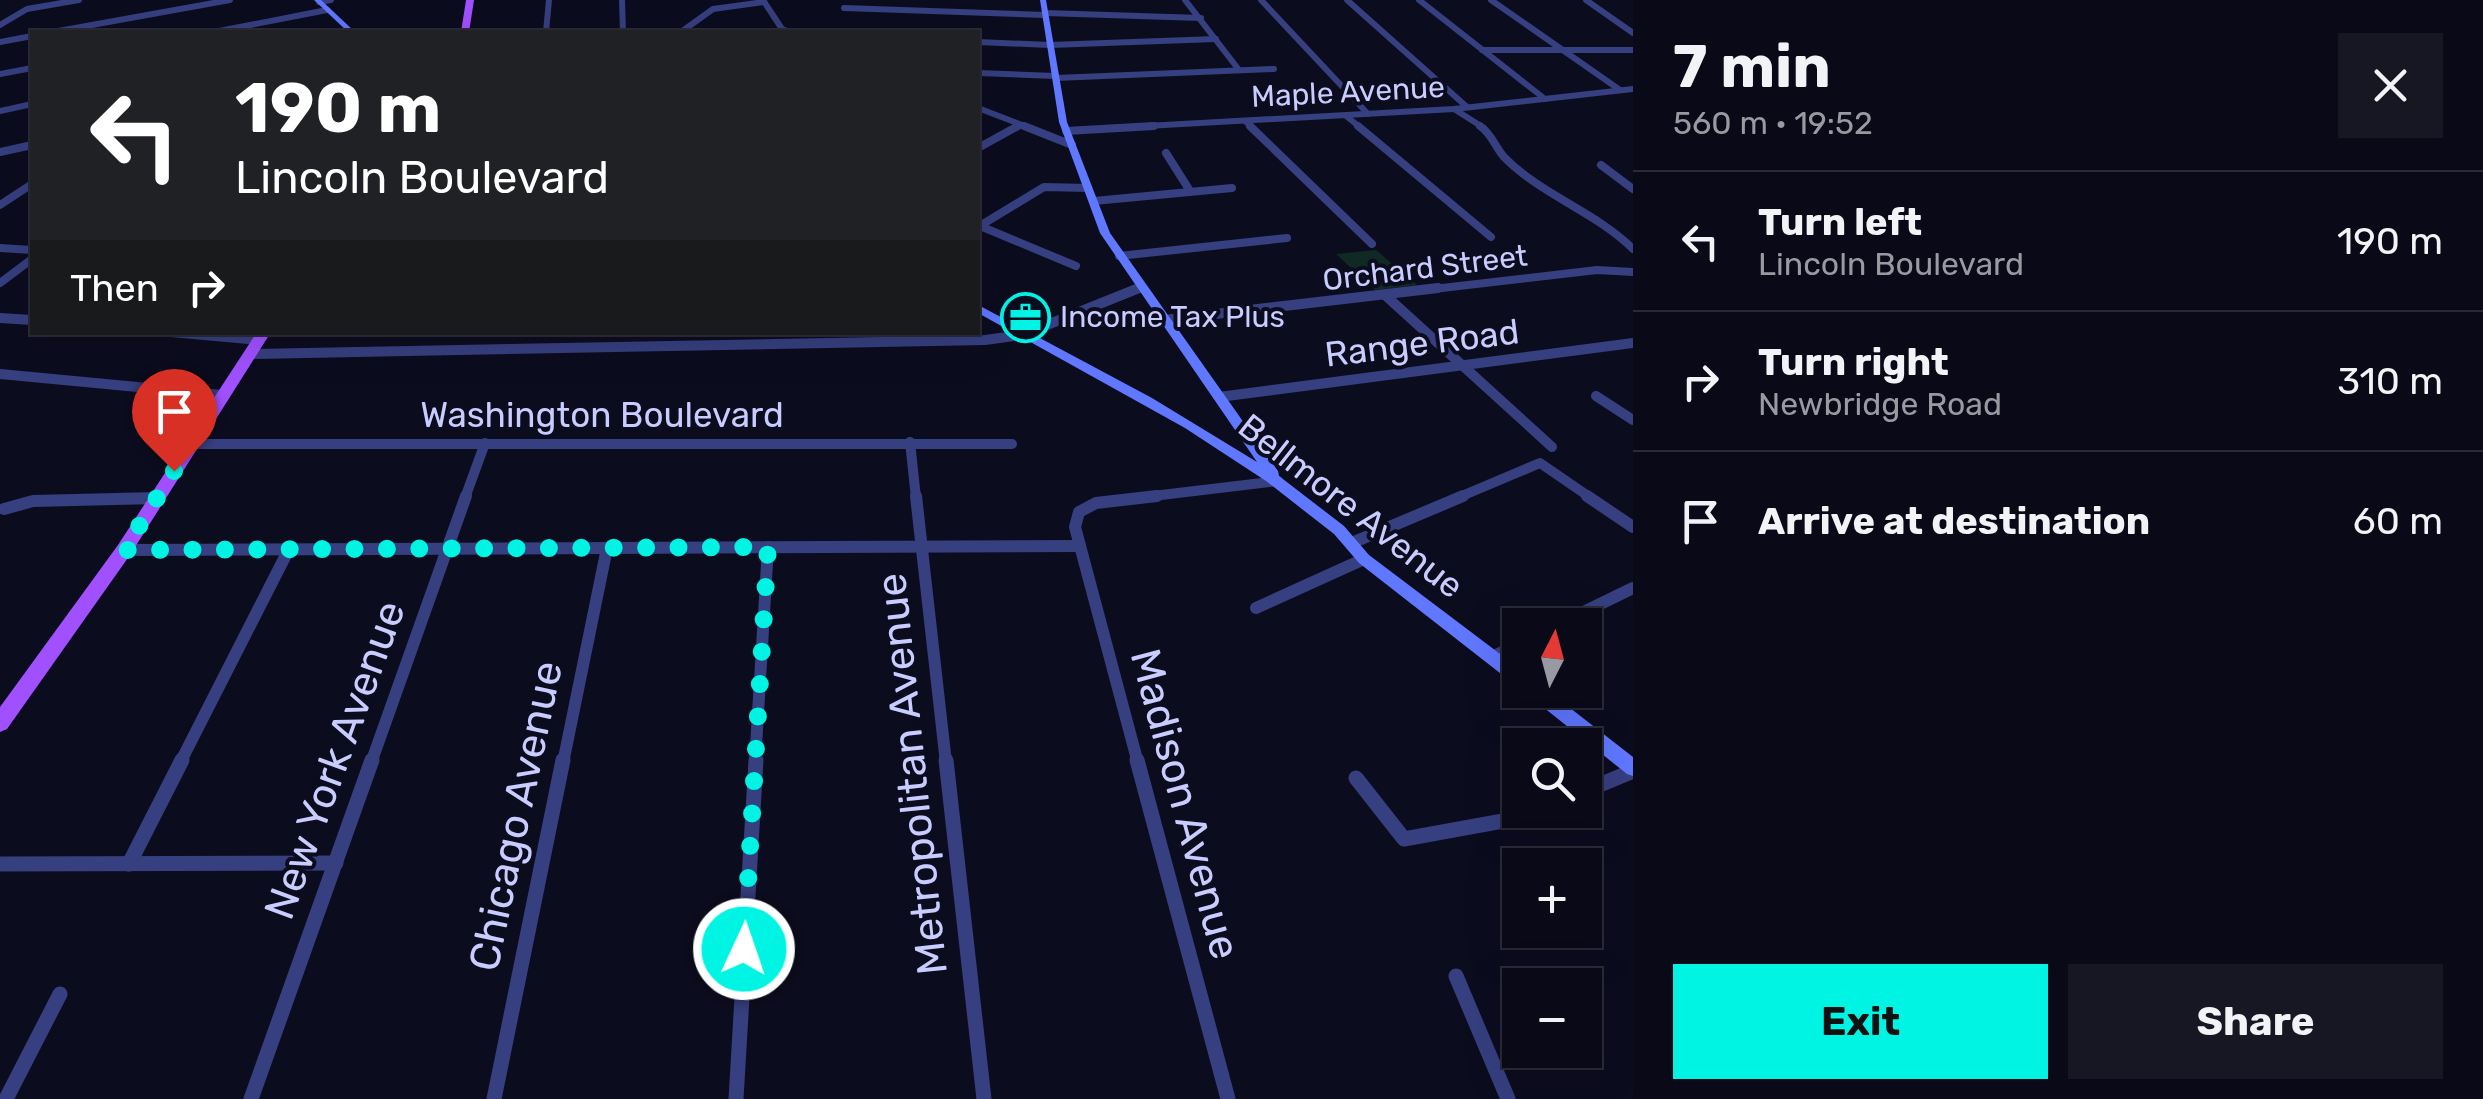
<!DOCTYPE html>
<html lang="en">
<head>
<meta charset="utf-8">
<style>
	:root { --surface:#090917; --page:#171724; --text:#f1f3f6; --muted:#999aa1; --line:#292a36; --accent:#00f4e3 }
	body { margin:0; font-family:Rubik,sans-serif; background:var(--page); color:var(--text); height:100vh; display:flex; flex-direction:column; font-size:38px; white-space:nowrap }
	* { box-sizing:border-box; margin:0 }
	p { font-size:32px; color:var(--muted) }
	.icon { flex:none; width:55px; height:55px; fill:none; stroke:currentColor; stroke-width:2; stroke-linecap:round; stroke-linejoin:round }
	.map { position:relative; flex:1; overflow:hidden }
	.details { display:flex; flex-direction:column; background:var(--surface); width:850px }
	.details>* { flex:none }
	.top-card { position:absolute; left:30px; top:30px; width:950px; height:305px; border-radius:0px; box-shadow:0 10px 40px #0002,0 0 0 2px var(--line); background:#202124; color:#fff; overflow:hidden }
	.needle { width:65px; rotate:6deg }
	.controls { position:absolute; left:1502px; top:608px; display:grid; gap:20px }
	.controls a { display:grid; place-items:center; width:100px; height:100px; border-radius:0px; background:var(--surface); box-shadow:0 10px 40px #0002,0 0 0 2px var(--line); font-size:50px }
	.pin { position:absolute; display:grid; place-items:center; width:85px; height:85px; color:#fff; margin:-102px -42px; border-radius:50% 50% 50% 0; rotate:-45deg; box-shadow:0 0 10px #0007 }
	.pin .icon { rotate:45deg }
	.me { position:absolute; width:110px; margin:-55px; rotate:3deg; stroke-linejoin:round; filter:drop-shadow(0 0 8px #0008) }
	.turn { display:flex; align-items:center; gap:35px; height:210px; padding:0 40px; font-size:45px }
	.turn .icon { width:130px; height:130px; stroke-width:2.5 }
	.turn b { display:block; font-size:70px; line-height:85px }
	.then { display:flex; align-items:center; height:95px; padding:0 40px; background:#0003; gap:20px; font-size:38px }
	.round { display:grid; place-items:center; flex:none; width:105px; height:105px; border-radius:0px; background:var(--page) }
	.summary { display:flex; align-items:center; justify-content:space-between; height:170px; padding:0 40px }
	h1 { font-size:60px; font-weight:700; line-height:75px }
	.cta { display:flex; gap:20px; margin-top:auto; padding:20px 40px }
	.cta a { flex:1; height:115px; border-radius:0px; background:var(--accent); color:#111; font-size:40px; font-weight:700; line-height:115px; text-align:center }
	.cta a+a { background:var(--page); color:var(--text) }
	ul { padding:0; list-style:none }
	li { display:flex; align-items:center; gap:30px; height:140px; padding:0 40px; border-top:2px solid var(--line) }
	li div { flex:1 }
	li b { display:block; font-size:38px }
	li em { font-style:normal }
	main { display:flex; flex:1; min-height:0 }
	.map>svg:first-child { display:block }
</style>
</head>
<body>
<main>
<div class="map">
<svg width="1633" height="1099" viewBox="0 0 1633 1099">
	<rect width="100%" height="100%" fill="#0c0c1f"/>
	<!-- green -->
	<path fill="#0f2923" d="M1376,250L1417,285L1375,290L1336,254Z"/>
	<g fill="none" stroke-linecap="round" stroke-linejoin="round">
		<!-- street-far4 -->
		<g stroke="#363f7f" stroke-width="6">
			<path d="M622,0L623,32"/>
			<path d="M763,0L782,29L790,32"/>
			<path d="M1185,0L1239,70"/>
			<path d="M1261,0L1368,114"/>
			<path d="M1347,0L1467,107"/>
			<path d="M1419,0L1545,99"/>
			<path d="M1491,0L1620,90"/>
			<path d="M1586,0L1633,33"/>
			<path d="M319,2L331,0"/>
			<path d="M844,8L1045,15"/>
			<path d="M1045,13L1201,18"/>
			<path d="M0,25L27,9L79,0"/>
			<path d="M53,32L230,0"/>
			<path d="M214,32L327,10"/>
			<path d="M546,32L549,0"/>
			<path d="M681,32L713,9L764,2"/>
			<path d="M0,42L32,36"/>
			<path d="M978,42L1050,45L1216,39"/>
			<path d="M1482,50H1633"/>
			<path d="M978,73L1055,76"/>
			<path d="M0,74L32,68"/>
			<path d="M1056,78L1274,69"/>
			<path d="M978,108L1030,128"/>
			<path d="M1454,109L1484,128"/>
			<path d="M0,111L32,104"/>
			<path d="M1346,116L1361,128"/>
			<path d="M1245,121L1253,128"/>
			<path d="M1014,128L1020,125"/>
			<path d="M1110,128L1454,109L1633,89"/>
		</g>
		<!-- street-far3 -->
		<g stroke="#363f7f" stroke-width="8">
			<path d="M1024,126L1072,145"/>
			<path d="M1250,126L1372,244"/>
			<path d="M1358,126L1491,237"/>
			<path d="M1480,126C1492,134 1495,147 1504,157C1541,195 1596,212 1633,249"/>
			<path d="M1066,131L1154,126"/>
			<path d="M978,148L1018,126"/>
			<path d="M0,152L32,145"/>
			<path d="M1166,153L1190,191"/>
			<path d="M1601,165L1633,189"/>
			<path d="M1094,201L1232,188"/>
			<path d="M0,205L32,184"/>
			<path d="M980,226L1076,266"/>
			<path d="M978,227L1044,187L1088,188"/>
			<path d="M0,248L32,250"/>
			<path d="M1119,256L1287,238"/>
			<path d="M0,283L32,259"/>
			<path d="M1133,291L1140,288"/>
			<path d="M1416,291L1597,270L1633,272"/>
		</g>
		<!-- street-far2 -->
		<g stroke="#363f7f" stroke-width="10">
			<path d="M1385,295L1552,447"/>
			<path d="M0,318L32,320"/>
			<path d="M1164,320L1438,288"/>
			<path d="M171,332L259,340"/>
			<path d="M251,354L985,340L1022,335L1139,288"/>
			<path d="M0,374L222,395"/>
			<path d="M1596,396L1633,420"/>
			<path d="M1219,397L1633,343"/>
			<path d="M910,442L916,498"/>
			<path d="M192,444H1012"/>
			<path d="M152,498H157"/>
			<path d="M465,498L485,443"/>
			<path d="M1136,498L1278,481"/>
			<path d="M1457,498L1540,463L1591,498"/>
		</g>
		<!-- street-far1 -->
		<g stroke="#363f7f" stroke-width="12">
			<path d="M916,496L946,763"/>
			<path d="M1587,496L1633,527"/>
			<path d="M4,509L33,501L157,498"/>
			<path d="M1354,542L1463,496"/>
			<path d="M124,550L1080,546"/>
			<path d="M1256,608L1364,559"/>
			<path d="M1557,625L1633,588"/>
			<path d="M1492,657L1520,643"/>
			<path d="M180,763L289,549"/>
			<path d="M371,763L466,496"/>
			<path d="M563,763L607,548"/>
			<path d="M755,763L768,547"/>
			<path d="M1138,763L1075,527L1079,512L1096,503L1157,496"/>
		</g>
		<!-- street -->
		<g stroke="#363f7f" stroke-width="15">
			<path d="M946,760L984,1099"/>
			<path d="M1137,760L1228,1099"/>
			<path d="M1356,778L1404,839L1525,817L1541,810"/>
			<path d="M1585,791L1633,771"/>
			<path d="M0,864L336,863"/>
			<path d="M129,864L182,760"/>
			<path d="M1456,976L1508,1099"/>
			<path d="M6,1099L60,994"/>
			<path d="M251,1099L372,760"/>
			<path d="M494,1099L563,760"/>
			<path d="M736,1099L756,760"/>
		</g>
		<!-- secondary -->
		<g fill="#6077ff" fill-rule="evenodd">
			<path d="M314,0H321L355,32H348Z"/>
			<path d="M1040,0H1046L1067,122L1110,233L1278,471L1279,476L1344,526L1369,555L1520,669V686L1514,684L1359,563L1334,534L1266,481L1185,428L978,313V306L982,307L1152,398L1257,462L1100,233L1059,122Z"/>
			<path d="M1525,690H1547L1633,757V776L1627,774L1528,695Z"/>
		</g>
		<!-- primary -->
		<g fill="#a050ff" fill-rule="evenodd">
			<path d="M466,0H474L469,32H461Z"/>
			<path d="M257,332H271L130,555L7,729L0,732V707L118,545Z"/>
		</g>
	</g>
	<g fill="none" stroke-linecap="round" stroke-linejoin="round">
		<!-- route -->
		<path stroke="#00f4e3" stroke-width="18" stroke-dasharray="0 32.4" d="M174,471L124,550L768,547L744,949"/>
	</g>
	<!-- icons -->
	<defs>
		<symbol id="office-ring" viewBox="-11 -11 22 22"><circle r="9.5" fill="#0c0c1f" stroke="#00f4e3" stroke-width="1.5"/><path d="M-6-3h4V-5.5h4V-3h4V5H-6ZM-1-4.5V-3h2v-1.5ZM-6 0V1H6V0Z" fill="#00f4e3"/></symbol>
	</defs>
	<g fill-rule="evenodd">
		<use href="#office-ring" x="998" y="290" width="55" height="55"/>
	</g>
	<g text-anchor="middle" dominant-baseline="central" stroke-width="8" stroke-linejoin="round" paint-order="stroke">
		<!-- far-street labels -->
		<g font-size="30" fill="#c9ccff" stroke="#0c0c1f">
			<text transform="translate(1348 92) rotate(-3)">Maple Avenue</text>
			<text transform="translate(1425 268) rotate(-7)">Orchard Street</text>
		</g>
		<!-- far-poi labels -->
		<g font-size="30" fill="#c9ccff" stroke="#0c0c1f" text-anchor="start">
			<text x="1060" y="317">Income Tax Plus</text>
		</g>
		<!-- street labels -->
		<g font-size="35" fill="#c9ccff" stroke="#0c0c1f">
			<text transform="translate(1422 343) rotate(-7)">Range Road</text>
			<text x="602" y="415">Washington Boulevard</text>
			<text transform="translate(1351 506) rotate(38)">Bellmore Avenue</text>
		</g>
		<!-- near-street labels -->
		<g font-size="42" fill="#c9ccff" stroke="#0c0c1f">
			<text transform="translate(335 760) rotate(-70)">New York Avenue</text>
			<text transform="translate(912 774) rotate(-96)">Metropolitan Avenue</text>
			<text transform="translate(1185 804) rotate(75)">Madison Avenue</text>
			<text transform="translate(516 816) rotate(-78)">Chicago Avenue</text>
		</g>
	</g>
</svg>
<div class="controls">
<a><svg class="needle" viewBox="-14 -14 28 28"><path d="M0-13l5 13h-10z" fill="#e53935"/><path d="M0 13l5-13h-10z" fill="#999aa1"/></svg></a>
<a><svg class="icon" aria-label="search" viewBox="0 0 24 24"><circle cx="10" cy="10" r="6"/><path d="M15 15l6 6"/></svg></a>
<a>+</a>
<a>−</a>
</div>
<div class="pin" style="left:174px;top:471px;background:#d93025"><svg class="icon" aria-label="arrive" viewBox="0 0 24 24"><path d="M6 21V4h12l-3 4 3 4H6"/></svg></div>
<svg class="me" style="left:744px;top:949px" viewBox="-20 -20 40 40"><circle r="17" fill="#00f4e3" stroke="#fff" stroke-width="3"/><path d="M0-11L8 9 0 5-8 9z" fill="#fff"/></svg>
<div class="top-card">
<div class="turn"><svg class="icon" aria-label="left" viewBox="0 0 24 24"><path d="M17 20v-9H6M10 6l-5 5 5 5"/></svg><div><b>190 m</b>Lincoln Boulevard</div></div>
<div class="then">Then<svg class="icon" aria-label="right" viewBox="0 0 24 24"><path d="M7 20v-9h11M14 6l5 5-5 5"/></svg></div>
</div>
</div>
<section class="details">
<div class="summary"><div><h1>7 min</h1><p>560 m · 19:52</p></div><a class="round"><svg class="icon" aria-label="close" viewBox="0 0 24 24"><path d="M6 6l12 12M18 6L6 18"/></svg></a></div>
<ul>
<li><svg class="icon" aria-label="left" viewBox="0 0 24 24"><path d="M17 20v-9H6M10 6l-5 5 5 5"/></svg><div><b>Turn left</b><p>Lincoln Boulevard</p></div><em>190 m</em></li>
<li><svg class="icon" aria-label="right" viewBox="0 0 24 24"><path d="M7 20v-9h11M14 6l5 5-5 5"/></svg><div><b>Turn right</b><p>Newbridge Road</p></div><em>310 m</em></li>
<li><svg class="icon" aria-label="arrive" viewBox="0 0 24 24"><path d="M6 21V4h12l-3 4 3 4H6"/></svg><div><b>Arrive at destination</b></div><em>60 m</em></li>
</ul>
<div class="cta"><a>Exit</a><a>Share</a></div>
</section>
</main>
</body>
</html>
